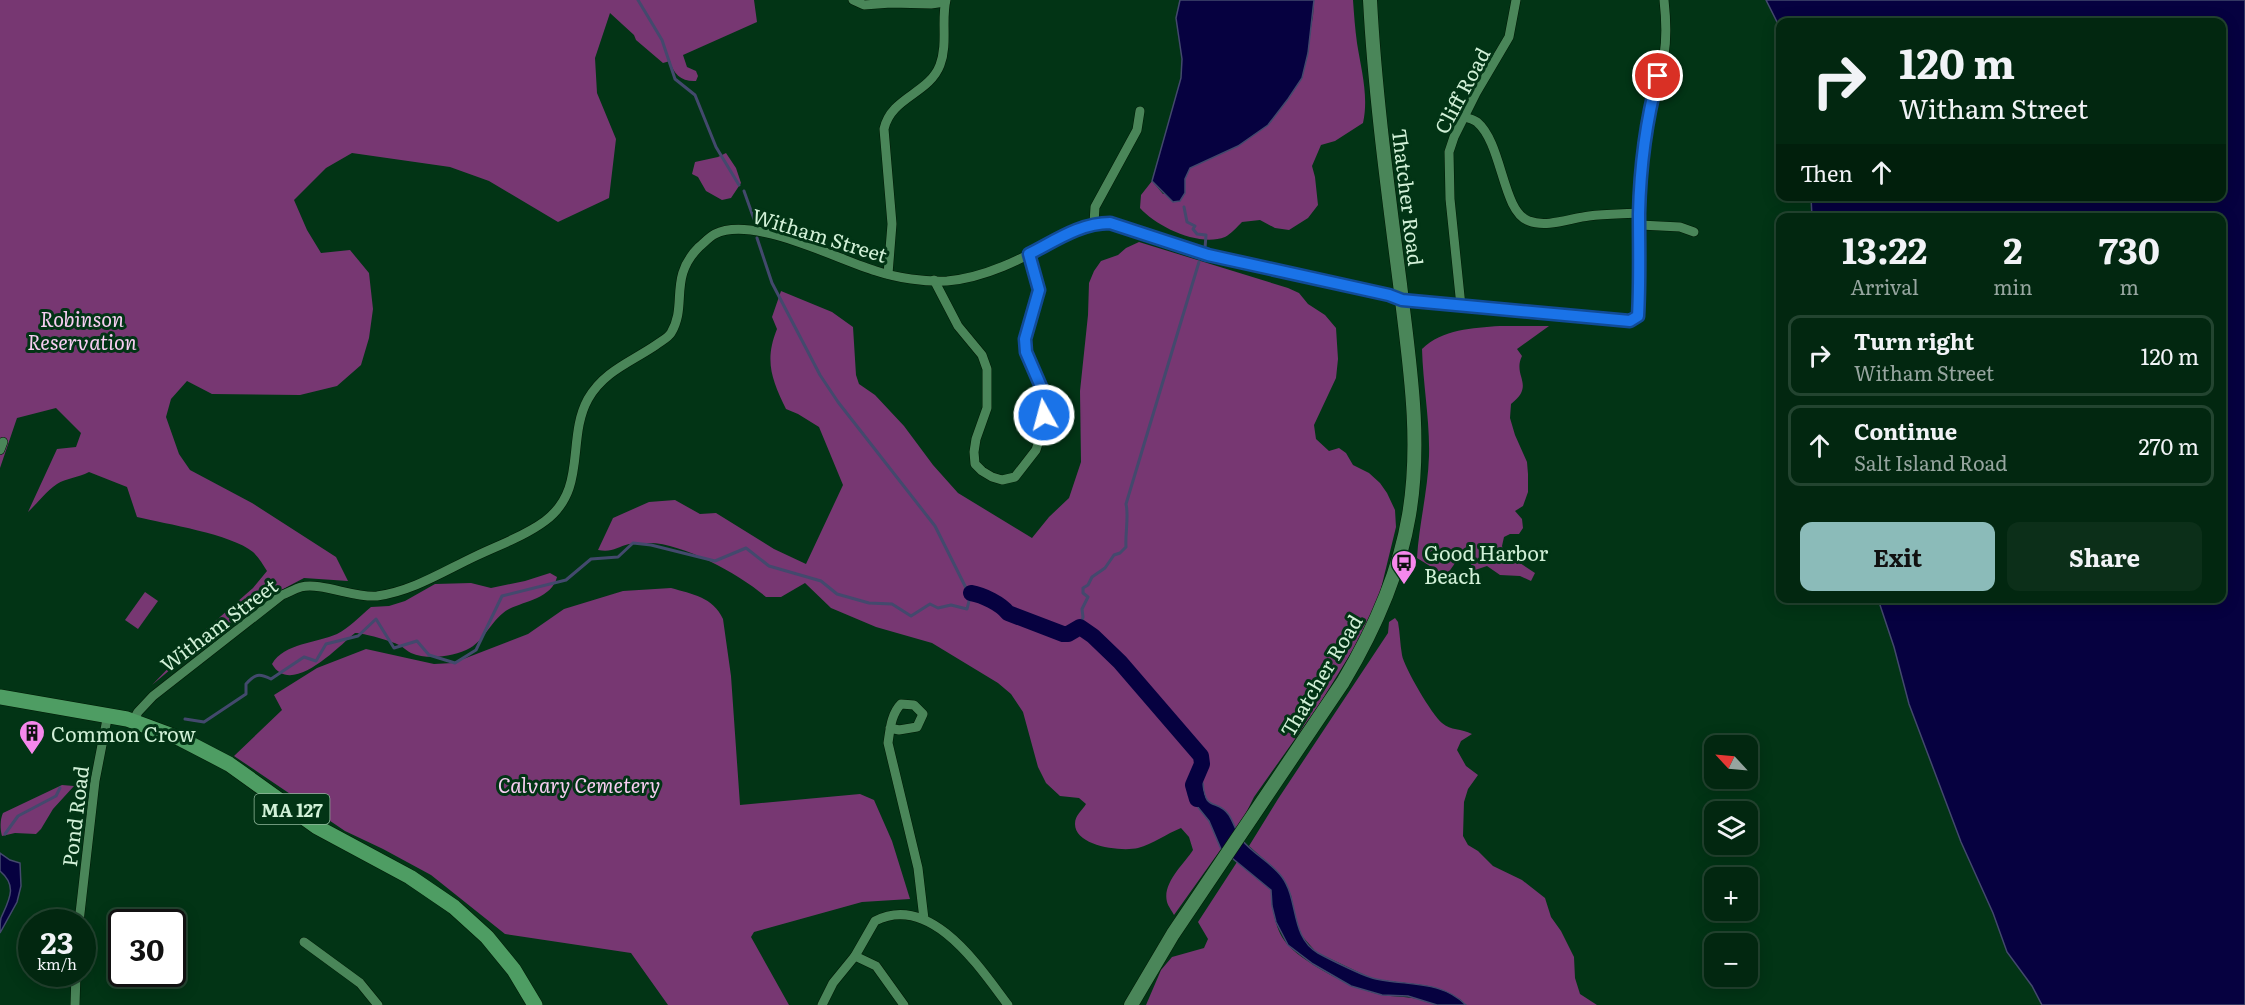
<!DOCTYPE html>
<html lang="en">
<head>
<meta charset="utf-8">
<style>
	:root { --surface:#022710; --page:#0c2f19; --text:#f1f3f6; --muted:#96a59f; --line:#234430; --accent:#8bbbb9 }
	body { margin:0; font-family:Literata,serif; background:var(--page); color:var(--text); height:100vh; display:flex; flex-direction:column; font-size:22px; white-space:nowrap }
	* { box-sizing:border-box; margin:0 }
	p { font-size:20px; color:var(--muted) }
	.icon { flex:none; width:33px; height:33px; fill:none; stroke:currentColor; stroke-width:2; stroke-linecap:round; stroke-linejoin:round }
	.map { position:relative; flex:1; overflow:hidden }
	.drawer { position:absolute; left:1776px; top:213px; width:450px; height:390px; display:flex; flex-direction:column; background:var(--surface); border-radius:12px; box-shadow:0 3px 15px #0003,0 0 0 2px var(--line) }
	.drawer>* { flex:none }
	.banner { position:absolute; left:1776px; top:18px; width:450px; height:183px; border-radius:12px; box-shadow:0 3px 15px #0003,0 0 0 2px var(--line); background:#022710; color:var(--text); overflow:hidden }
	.needle { width:39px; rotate:296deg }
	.buttons { position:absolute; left:1704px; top:735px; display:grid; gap:12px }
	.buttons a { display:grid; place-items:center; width:54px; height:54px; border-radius:12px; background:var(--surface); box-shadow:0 3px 15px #0003,0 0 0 2px var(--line); font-size:30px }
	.speed { position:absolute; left:18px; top:909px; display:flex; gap:12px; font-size:30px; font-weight:700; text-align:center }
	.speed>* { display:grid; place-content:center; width:78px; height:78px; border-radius:50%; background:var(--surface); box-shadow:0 3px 15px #0003,0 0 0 2px var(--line); line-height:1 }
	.speed small { font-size:15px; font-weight:400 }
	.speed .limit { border:3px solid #111; border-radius:9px; background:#fff; color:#111 }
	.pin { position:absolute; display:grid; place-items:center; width:51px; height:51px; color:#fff; margin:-26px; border:3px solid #fff; border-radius:50%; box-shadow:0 2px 6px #0007 }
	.me { position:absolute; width:66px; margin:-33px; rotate:353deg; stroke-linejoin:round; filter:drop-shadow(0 0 4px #0008) }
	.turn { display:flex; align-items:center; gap:21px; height:126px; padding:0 24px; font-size:27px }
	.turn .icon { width:78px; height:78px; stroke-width:2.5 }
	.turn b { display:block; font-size:42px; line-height:51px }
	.then { display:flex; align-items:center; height:57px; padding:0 24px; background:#0003; gap:12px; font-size:22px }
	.eta { display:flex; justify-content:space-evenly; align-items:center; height:102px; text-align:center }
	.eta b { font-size:36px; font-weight:700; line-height:42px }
	.cta { display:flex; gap:12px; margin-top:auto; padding:12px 24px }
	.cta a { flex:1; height:69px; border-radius:12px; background:var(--accent); color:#111; font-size:24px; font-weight:700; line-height:69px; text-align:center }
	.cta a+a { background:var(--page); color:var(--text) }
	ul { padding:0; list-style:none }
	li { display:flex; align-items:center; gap:18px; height:81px; margin:0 12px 9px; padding:0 12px; border:3px solid var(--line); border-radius:12px }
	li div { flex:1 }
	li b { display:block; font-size:22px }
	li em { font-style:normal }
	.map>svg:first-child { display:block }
</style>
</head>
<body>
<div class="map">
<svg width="2245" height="1005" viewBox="0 0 2245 1005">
	<rect width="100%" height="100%" fill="#023415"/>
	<!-- green -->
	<g fill="#773772">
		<path d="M0,0H754L757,22L683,55L687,67L696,71L698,76L696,81C682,82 673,74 670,61L663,63L636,40L634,35L610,13L595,58L597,93L616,139L609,198L558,222L489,181L450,167L352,153L326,168L294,200L307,230L321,253L350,250L369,273L373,309L369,338L361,365L337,386L300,395L212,394L187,381L171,399L166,417L179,454L190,470L252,503L336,557L348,581L304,578L266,598L184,658L152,685L204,631L253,588L267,571C263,565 259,557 253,552C231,534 166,524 137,517L127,487L89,472C78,478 66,478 57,484C46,491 37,504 28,512L57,449L76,447L81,433L56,408L17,418L0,468Z"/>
		<path d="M1314,0H1353C1354,14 1355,29 1357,43C1361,69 1369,96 1363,123L1335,141L1321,145L1312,166L1315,177L1318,205L1308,218L1289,230L1275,228L1260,220L1242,222C1237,227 1231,234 1225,237C1199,247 1157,227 1140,208L1141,195L1152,181L1163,194L1185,193V179L1190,168L1268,125L1288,99L1302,78L1313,16Z"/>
		<path d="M726,153L736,168L741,183L731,198L722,200L706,191L698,177L692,174L695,162L718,157Z"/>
		<path d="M1139,242L1288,288L1299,293L1308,304L1325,315L1336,328L1338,359L1336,378L1314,425L1316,439L1329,451L1339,448L1346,453L1353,465L1369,473L1380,483L1387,493L1395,510L1396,527L1378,601L1354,648L1319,705L1254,797L1242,821L1235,829C1233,824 1231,818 1228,815C1222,806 1212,807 1204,797L1189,795L1209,821L1221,849L1174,915C1172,911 1168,906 1167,902C1162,883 1184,864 1193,850L1189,837L1181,828C1166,834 1153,844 1138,848C1121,852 1075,846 1075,824C1075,815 1082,811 1086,804L1079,798L1060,796L1046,783L1038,767L1023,712L1011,694L998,683L932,643L876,627L831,608L805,583L781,597H766C741,575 681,542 648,543C642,543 635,543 629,544C617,547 612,553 598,550L613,518L649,502L675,500L700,514L716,513L774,549L806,564L843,485L819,427L798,414L786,409C772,380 764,361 777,329L772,317L781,291L832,312L853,327L856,375L859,384L875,395L904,426L933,465L958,493L1032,538L1049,517L1069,498L1081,462L1080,391L1088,315L1089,283L1094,271L1101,261L1118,255L1126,248Z"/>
		<path d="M1500,326H1549L1517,349L1522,356C1512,376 1536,385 1511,404L1510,418L1515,435L1527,462L1528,474V492L1523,506L1515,511L1522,519L1523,528L1519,534H1510L1504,537L1502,546L1506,558L1517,561L1535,573L1531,581L1520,576L1500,575L1487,566L1469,572L1472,562L1470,557L1460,556L1446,576L1417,558C1419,524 1428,490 1429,456C1430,420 1423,385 1422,349C1443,329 1472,328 1500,326Z"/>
		<path d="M550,573L557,577C552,598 525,601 509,609C492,618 486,639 470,648C454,657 427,660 411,653C407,651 403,647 399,645C392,641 363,633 355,633C337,648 291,697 272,664C284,643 317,643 337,634C349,628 360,616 371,607L389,606L405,601L435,584L471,583L491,588L525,581Z"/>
		<path d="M671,588C692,594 713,597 723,619L731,676L740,805L860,794L874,800L892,841L910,899L862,902L754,932L751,937L789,1005H668L631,953L505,934L431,875L383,849L345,831L234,756L282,710L274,695L317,668L366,649L434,664L453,663L528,634L564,609L623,591Z"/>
		<path d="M145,592L158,601L138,629L125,620Z"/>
		<path d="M1395,618L1398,622C1400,633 1400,644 1402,655C1404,667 1432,715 1442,723C1451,731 1461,728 1472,734L1461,741L1457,750L1466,766L1478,775L1468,789L1464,802L1463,836L1468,845L1478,851L1493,866L1522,880L1545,898L1551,917L1561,931L1574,957L1575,978L1580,994L1597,1005H1466L1460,999L1405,983L1373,979L1316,952L1302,936L1296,921L1291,895L1278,872L1249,846L1278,799L1388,633L1389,622Z"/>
		<path d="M62,785L74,786L53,809L41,829L36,834L15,833L2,836C0,829 0,819 3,813Z"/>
		<path d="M1237,862L1271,890C1272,908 1275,932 1289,946C1307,965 1357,991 1383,995C1402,998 1419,996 1437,1005H1146L1161,970L1172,957L1204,948L1208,939L1198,922Z"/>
	</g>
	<!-- water -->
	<g fill="#060140" stroke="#43496d" stroke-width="1.5">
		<path d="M1180,0H1314L1308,53L1302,78L1288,99L1268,125L1238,146L1190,168L1185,179V193L1180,201L1173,202L1152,181L1181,78L1182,59L1176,18Z"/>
		<path d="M1766,0H2245V1005H2042L2032,986L2007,952L1993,913L1961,842L1909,704L1894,647L1878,599L2222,598V218L1812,217L1811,197L2222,196V22H1780V28Z"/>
		<path d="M1194,778L1203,783C1205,813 1217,798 1229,815C1234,823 1236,832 1242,840C1253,854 1271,862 1282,877C1299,900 1290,937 1318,953C1329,959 1365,977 1376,979C1409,986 1441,980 1466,1005H1437L1408,996L1382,995L1351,986L1313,964L1288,945L1276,922L1272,906L1271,890L1221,849L1209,821L1188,795L1190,783Z"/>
		<path d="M0,853L10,860L20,863L21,886L17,902L0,933C0,928 0,922 1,918C9,900 18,886 0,871Z"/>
	</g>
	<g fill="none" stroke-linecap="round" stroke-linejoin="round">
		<!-- stream -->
		<g stroke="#43496d" stroke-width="3">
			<path d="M638,0L662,40L675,79L695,95L716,147L739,185"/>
			<path d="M744,191L755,222"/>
			<path d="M1184,207L1187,222L1195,226L1193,229L1197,234L1206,235L1205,248"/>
			<path d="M1080,627L1083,617L1082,609L1088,597L1083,593V588L1088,585L1092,577L1105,568L1114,555L1120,553L1126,547C1125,533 1129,517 1126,504L1199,262"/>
			<path d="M185,719L204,722L246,694V684C255,674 259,673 271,679L304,657L316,661L326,644L358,636L376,619L394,648L417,641L429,655L455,663L476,650L502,596L566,580L591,559L618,557L633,543L651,545L715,561L746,548L769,566L821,581L837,594L869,603L892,604L911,616L930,604L938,608L951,605L967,609L971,593L966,588L935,526L838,402L820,375L772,283L757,238"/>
			<path d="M5,834L18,816L56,796L60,788"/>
		</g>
		<!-- river -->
		<path stroke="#060140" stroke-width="16" d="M971,593C983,595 1001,604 1008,613L1063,634H1068L1080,627L1093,636L1120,662L1201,756L1202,764L1193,785L1197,799"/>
		<defs>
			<g id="street">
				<path d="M853,0L864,5L891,3L931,4L945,2L944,0"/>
				<path d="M1464,117C1468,118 1474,120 1477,122C1503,144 1502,212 1529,221C1547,228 1571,218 1589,216C1605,214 1623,214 1639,213"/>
				<path d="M1094,223L1095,207L1137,130L1140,111"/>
				<path d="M1640,225L1680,227L1694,232"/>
				<path d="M888,274L892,224L884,129C891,97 929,94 940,65C948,44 941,20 946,0"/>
				<path d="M934,280L958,326L982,355L987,369V408L976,439L974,452L975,464L982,471L992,477L1002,480L1015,477L1036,450L1043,428L1045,402L1036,372L1026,352L1025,339L1039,290L1029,254"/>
				<path d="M1461,306L1450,199L1449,152L1454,137L1476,93L1509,37L1516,0"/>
				<path d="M0,450L3,442"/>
				<path d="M133,721L138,712L153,696L282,595C288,593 294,589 301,587C321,582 354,598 377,596C413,591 444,571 476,556C499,545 525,536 545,521C588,489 566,439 588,399C604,371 631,362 656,345C661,341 668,338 671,333C688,305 668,278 699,247C704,243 709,237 715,234C753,215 836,259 876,271C897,278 925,282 947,281C995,277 1038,249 1080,228L1094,223H1110L1207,255L1389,295L1402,300L1630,321L1638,316C1642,256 1639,196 1645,136C1648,108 1659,83 1664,55C1667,37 1666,18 1664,0"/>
				<path d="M890,728L899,730L917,727L923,714L914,705L901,704C891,714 890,730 888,743L918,868L924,919"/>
				<path d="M79,922L95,781L108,714"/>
				<path d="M304,942L360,983L378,1005"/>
				<path d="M855,956L876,966L904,1005"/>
				<path d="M75,1005L76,974"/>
				<path d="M822,1005L833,983L855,956L875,921C931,892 980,968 1008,1005"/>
			</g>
			<path id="secondary" d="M1131,1005L1173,934L1343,682C1374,630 1399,575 1409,515C1422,438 1409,361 1400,284C1388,190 1375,95 1370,0"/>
			<path id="primary" d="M0,697L127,719L181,739L229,764L317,827L410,877L454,907L487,937L514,970L535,1005"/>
		</defs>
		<!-- street casing -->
		<use href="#street" stroke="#001905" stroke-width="10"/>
		<!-- secondary casing -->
		<use href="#secondary" stroke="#001905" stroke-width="15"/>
		<!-- primary casing -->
		<use href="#primary" stroke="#001905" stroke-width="16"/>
		<!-- street -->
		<use href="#street" stroke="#4a8659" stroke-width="9"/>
		<!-- secondary -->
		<use href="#secondary" stroke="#4a8659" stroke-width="14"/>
		<!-- primary -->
		<use href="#primary" stroke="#4e9d63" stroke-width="15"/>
	</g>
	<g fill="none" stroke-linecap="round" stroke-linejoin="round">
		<defs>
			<path id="route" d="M1044,415L1045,402L1042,389L1026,352L1025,339L1039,290L1029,254C1055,241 1080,223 1110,223L1208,255L1389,295L1402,300L1630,321L1638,316C1640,282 1639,249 1639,214C1640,168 1646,121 1658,76"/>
		</defs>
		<!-- route casing -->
		<use href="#route" stroke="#114b97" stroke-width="15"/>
		<!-- route -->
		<use href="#route" stroke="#1a73e8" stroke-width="10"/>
	</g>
	<!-- icons -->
	<defs>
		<symbol id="bus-pin" viewBox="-11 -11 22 30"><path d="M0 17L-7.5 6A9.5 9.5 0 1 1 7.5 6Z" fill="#f688ec" stroke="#023415"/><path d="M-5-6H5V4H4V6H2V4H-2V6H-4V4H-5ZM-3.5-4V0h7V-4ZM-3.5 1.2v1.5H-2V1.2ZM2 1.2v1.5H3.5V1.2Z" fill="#111"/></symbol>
		<symbol id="building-pin" viewBox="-11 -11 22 30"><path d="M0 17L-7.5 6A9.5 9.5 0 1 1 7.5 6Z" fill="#f688ec" stroke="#023415"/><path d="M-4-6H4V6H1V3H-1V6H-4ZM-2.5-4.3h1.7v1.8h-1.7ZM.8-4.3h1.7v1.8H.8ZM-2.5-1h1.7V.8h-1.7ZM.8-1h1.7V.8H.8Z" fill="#111"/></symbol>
	</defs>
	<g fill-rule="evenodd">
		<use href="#bus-pin" x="1389" y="548" width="30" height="40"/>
		<use href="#building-pin" x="17" y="718" width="30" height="40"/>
	</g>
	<g text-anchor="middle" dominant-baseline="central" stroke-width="6" stroke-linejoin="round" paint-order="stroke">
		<!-- shield labels -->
		<rect fill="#023415" stroke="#93b89d" stroke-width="1.5" x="254.5" y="794" width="75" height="30" rx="4.5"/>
		<g font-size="18" font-weight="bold" fill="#d1f0d7">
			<text x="292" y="809">MA 127</text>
		</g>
		<!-- street labels -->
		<g font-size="20" fill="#d1f0d7" stroke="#023415">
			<text transform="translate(1461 90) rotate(-62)">Cliff Road</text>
			<text transform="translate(1409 197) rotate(83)">Thatcher Road</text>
			<text transform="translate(820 234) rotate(17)">Witham Street</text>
			<text transform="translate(218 624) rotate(-37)">Witham Street</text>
			<text transform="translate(1320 675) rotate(-59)">Thatcher Road</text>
			<text transform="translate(74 816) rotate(-83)">Pond Road</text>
		</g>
		<!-- park labels -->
		<g font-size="20" font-style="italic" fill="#f8cef2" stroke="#023415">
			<text x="82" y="318">Robinson<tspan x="82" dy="23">Reservation</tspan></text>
			<text x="579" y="784">Calvary Cemetery</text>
		</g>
		<!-- poi labels -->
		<g font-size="20" fill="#d1f0d7" stroke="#023415" text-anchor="start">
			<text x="1424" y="552">Good Harbor<tspan x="1424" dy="23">Beach</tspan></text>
			<text x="51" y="733">Common Crow</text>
		</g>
	</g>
</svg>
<div class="buttons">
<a><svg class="needle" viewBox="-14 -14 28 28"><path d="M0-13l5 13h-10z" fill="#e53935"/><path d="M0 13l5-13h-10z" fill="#96a59f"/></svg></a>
<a><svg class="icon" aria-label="layers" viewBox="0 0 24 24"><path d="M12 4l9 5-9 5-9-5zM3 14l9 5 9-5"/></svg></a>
<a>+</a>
<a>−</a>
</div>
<div class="speed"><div>23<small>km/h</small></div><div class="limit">30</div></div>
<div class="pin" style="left:1658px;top:76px;background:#d93025"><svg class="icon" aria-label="arrive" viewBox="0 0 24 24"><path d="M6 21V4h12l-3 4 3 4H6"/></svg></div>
<svg class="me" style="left:1044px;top:415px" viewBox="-20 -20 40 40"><circle r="17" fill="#1a73e8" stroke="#fff" stroke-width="3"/><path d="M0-11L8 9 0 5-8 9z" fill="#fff"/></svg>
<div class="banner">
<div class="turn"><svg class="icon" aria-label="right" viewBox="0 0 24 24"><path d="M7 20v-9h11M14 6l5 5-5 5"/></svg><div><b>120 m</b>Witham Street</div></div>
<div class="then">Then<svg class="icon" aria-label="ahead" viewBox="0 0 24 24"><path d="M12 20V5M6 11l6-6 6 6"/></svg></div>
</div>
<section class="drawer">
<div class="eta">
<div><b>13:22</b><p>Arrival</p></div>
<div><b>2</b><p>min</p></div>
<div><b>730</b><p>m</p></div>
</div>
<ul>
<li><svg class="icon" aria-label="right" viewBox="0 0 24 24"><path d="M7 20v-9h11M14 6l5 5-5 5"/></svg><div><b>Turn right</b><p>Witham Street</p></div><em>120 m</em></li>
<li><svg class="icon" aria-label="ahead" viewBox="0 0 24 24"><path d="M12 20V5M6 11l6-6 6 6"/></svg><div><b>Continue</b><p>Salt Island Road</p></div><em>270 m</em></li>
</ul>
<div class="cta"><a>Exit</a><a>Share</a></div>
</section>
</div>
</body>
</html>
